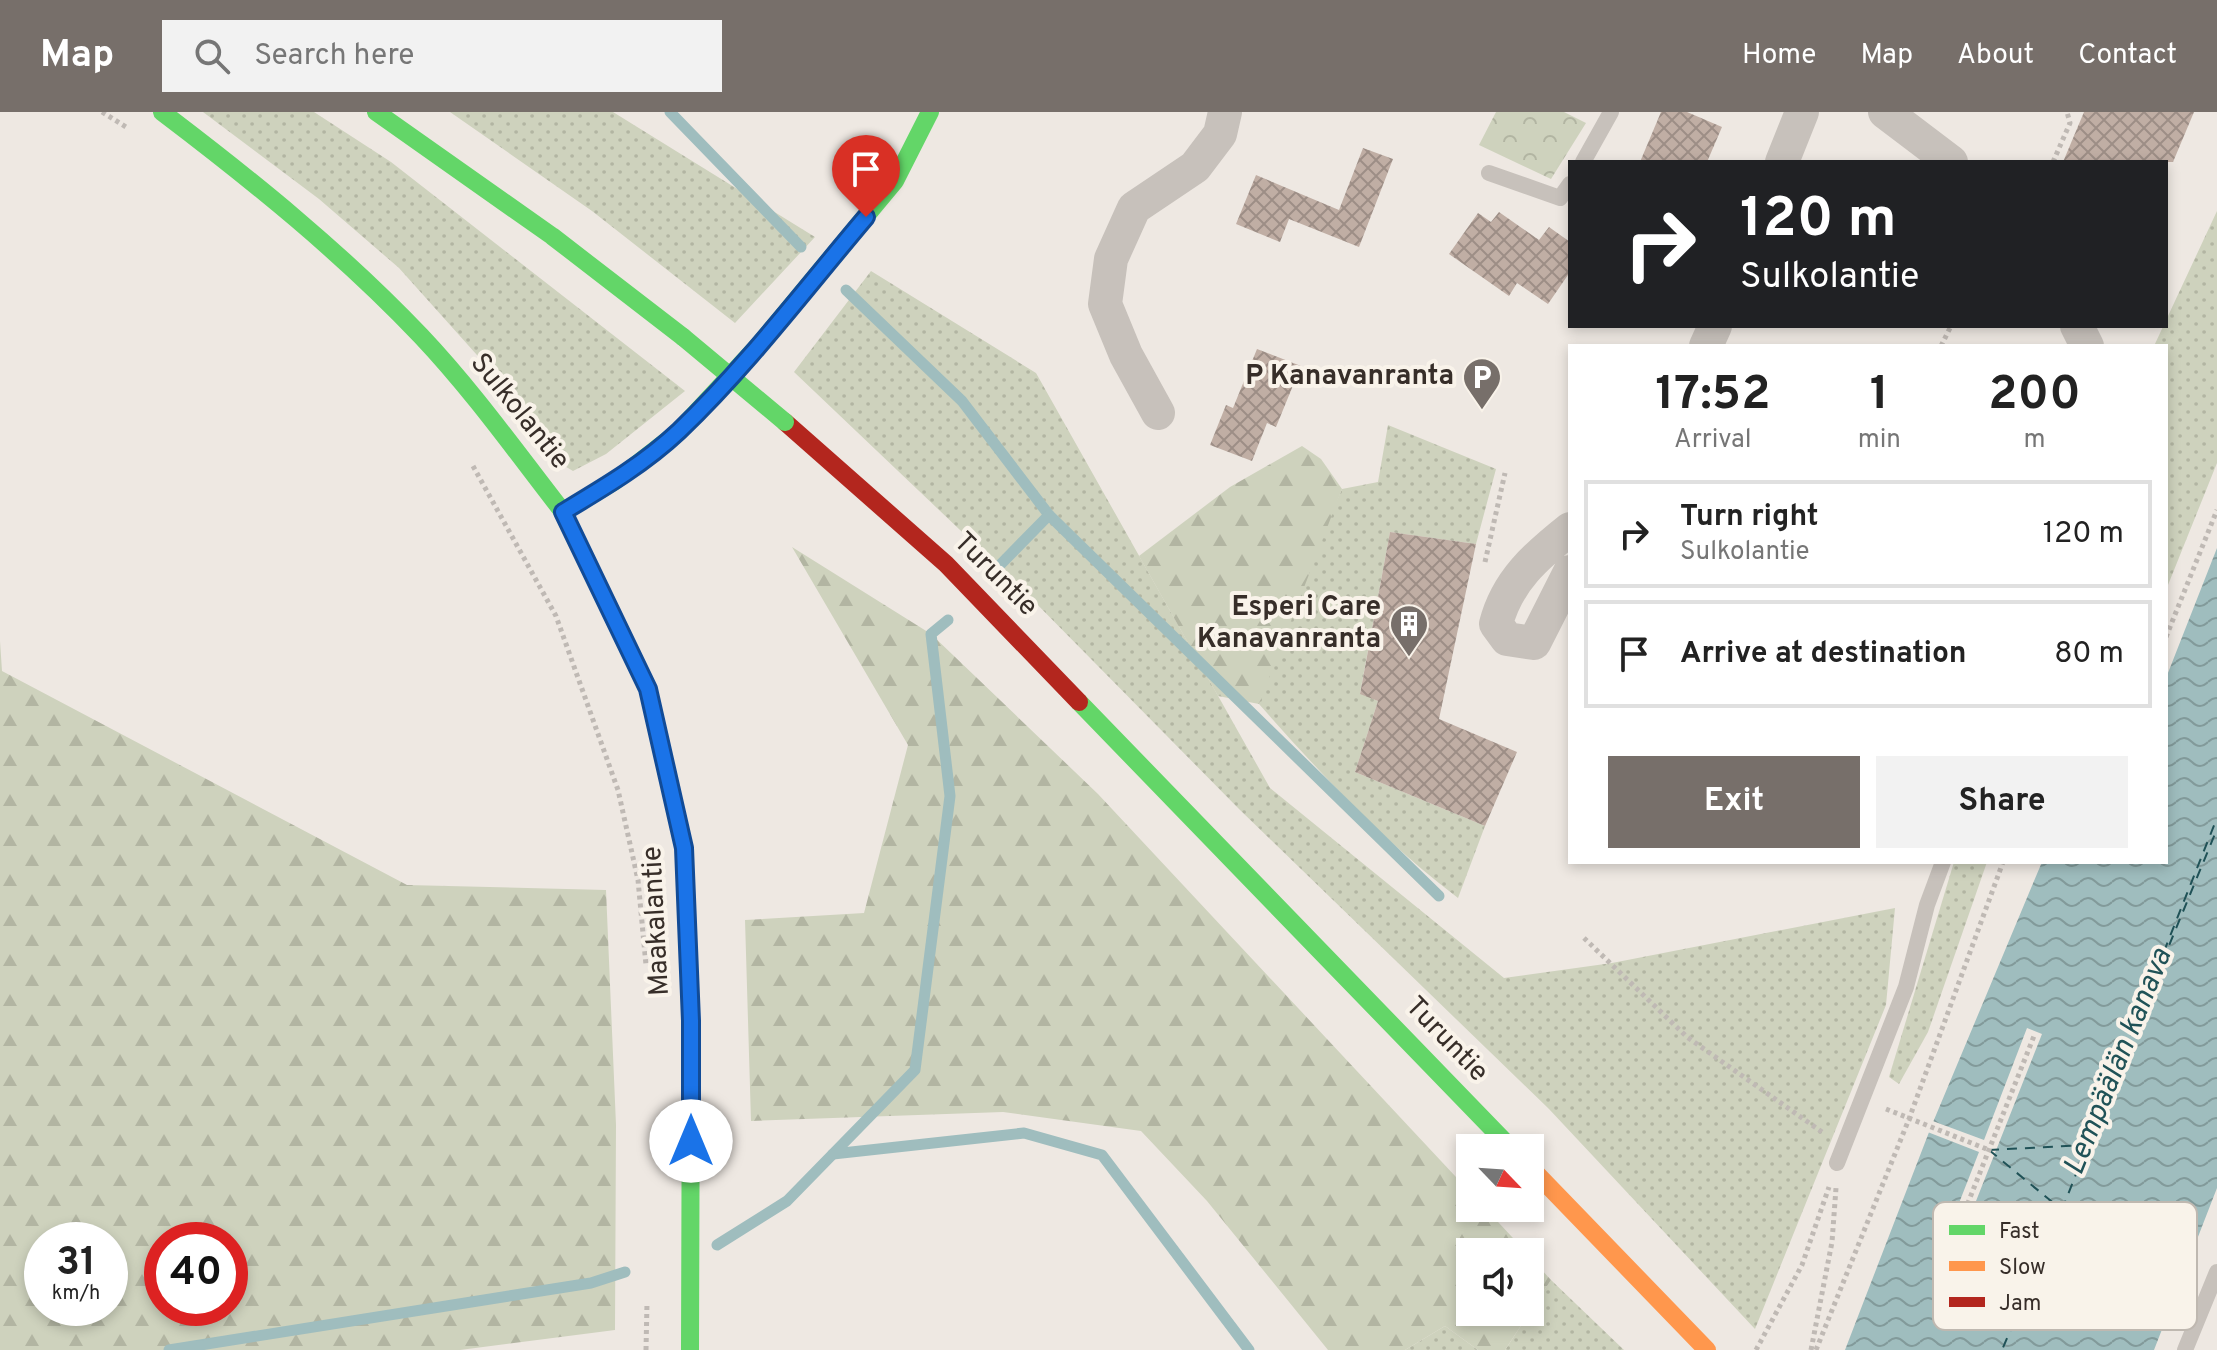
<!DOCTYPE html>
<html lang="en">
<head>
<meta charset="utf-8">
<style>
	:root { --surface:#fff; --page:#f2f2f2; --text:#222; --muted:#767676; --line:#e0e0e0; --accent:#776f6a }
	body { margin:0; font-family:Overpass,sans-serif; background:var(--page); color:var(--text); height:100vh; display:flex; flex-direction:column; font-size:30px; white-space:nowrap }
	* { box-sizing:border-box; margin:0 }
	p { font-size:26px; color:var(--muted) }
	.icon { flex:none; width:44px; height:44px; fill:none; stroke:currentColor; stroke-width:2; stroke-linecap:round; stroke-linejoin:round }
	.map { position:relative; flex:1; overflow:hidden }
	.details { position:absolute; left:1568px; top:232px; width:600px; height:520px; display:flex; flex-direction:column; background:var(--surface); border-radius:0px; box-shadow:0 4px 12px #0003 }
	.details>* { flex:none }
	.top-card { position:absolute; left:1568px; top:48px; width:600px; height:168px; border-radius:0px; box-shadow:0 4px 12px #0003; background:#202124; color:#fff; overflow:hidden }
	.needle { width:52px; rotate:115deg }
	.controls { position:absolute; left:1456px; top:1022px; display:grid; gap:16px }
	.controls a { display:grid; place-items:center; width:88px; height:88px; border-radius:0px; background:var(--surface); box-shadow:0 4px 12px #0003; font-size:40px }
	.speed { position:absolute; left:24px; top:1110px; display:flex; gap:16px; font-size:40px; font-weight:700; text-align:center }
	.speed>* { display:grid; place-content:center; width:104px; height:104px; border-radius:50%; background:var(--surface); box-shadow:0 4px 12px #0003; line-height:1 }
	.speed small { font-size:20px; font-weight:400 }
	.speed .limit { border:12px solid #d22; background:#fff; color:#111 }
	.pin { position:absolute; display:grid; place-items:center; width:68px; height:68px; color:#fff; margin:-82px -34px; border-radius:50% 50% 50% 0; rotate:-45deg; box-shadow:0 0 8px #0007 }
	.pin .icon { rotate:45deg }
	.me { position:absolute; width:88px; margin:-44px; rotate:0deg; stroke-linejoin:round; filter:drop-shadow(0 0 6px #0008) }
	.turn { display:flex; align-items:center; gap:28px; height:168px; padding:0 40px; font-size:36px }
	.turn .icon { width:104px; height:104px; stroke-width:2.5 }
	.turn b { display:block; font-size:56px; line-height:68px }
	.eta { display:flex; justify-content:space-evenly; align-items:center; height:136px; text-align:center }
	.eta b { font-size:48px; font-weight:700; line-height:56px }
	.cta { display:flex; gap:16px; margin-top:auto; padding:16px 40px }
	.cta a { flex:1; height:92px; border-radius:0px; background:var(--accent); color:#fff; font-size:32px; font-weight:700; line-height:92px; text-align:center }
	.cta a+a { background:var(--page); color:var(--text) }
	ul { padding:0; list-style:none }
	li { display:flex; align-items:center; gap:24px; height:108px; margin:0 16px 12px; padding:0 24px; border:4px solid var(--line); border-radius:0px }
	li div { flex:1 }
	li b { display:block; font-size:30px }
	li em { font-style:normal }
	header { display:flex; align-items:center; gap:48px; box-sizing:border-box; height:112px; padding:0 40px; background:var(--accent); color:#fff }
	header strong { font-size:38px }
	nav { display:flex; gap:44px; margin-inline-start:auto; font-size:28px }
	.search { width:560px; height:72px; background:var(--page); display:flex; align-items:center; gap:20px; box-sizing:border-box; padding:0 28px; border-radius:0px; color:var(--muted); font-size:30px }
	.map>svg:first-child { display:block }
</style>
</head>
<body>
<header>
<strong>Map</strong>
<div class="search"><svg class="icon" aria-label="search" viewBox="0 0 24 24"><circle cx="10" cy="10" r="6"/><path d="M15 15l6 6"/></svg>Search here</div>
<nav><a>Home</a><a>Map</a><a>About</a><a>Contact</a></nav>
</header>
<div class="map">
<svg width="2217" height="1238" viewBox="0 0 2217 1238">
	<defs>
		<pattern id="grass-dots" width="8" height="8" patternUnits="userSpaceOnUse" patternTransform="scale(2)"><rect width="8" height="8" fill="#ced2bd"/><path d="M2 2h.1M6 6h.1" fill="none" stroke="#b2b5a2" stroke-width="1.8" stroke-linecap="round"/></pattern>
		<pattern id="forest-firs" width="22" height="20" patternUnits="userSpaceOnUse" patternTransform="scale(2)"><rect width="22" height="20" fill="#ced2bd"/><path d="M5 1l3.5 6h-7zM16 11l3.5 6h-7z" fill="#b2b5a2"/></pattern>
		<pattern id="park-crowns" width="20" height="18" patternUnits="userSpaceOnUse" patternTransform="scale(2)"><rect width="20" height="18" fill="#ced2bd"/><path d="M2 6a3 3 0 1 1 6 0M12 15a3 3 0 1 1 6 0" fill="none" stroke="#b2b5a2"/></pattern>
		<pattern id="water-waves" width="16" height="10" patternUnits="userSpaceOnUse" patternTransform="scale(2)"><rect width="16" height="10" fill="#9fbdbe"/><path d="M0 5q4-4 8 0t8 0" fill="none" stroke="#829a9a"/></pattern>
		<pattern id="building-cross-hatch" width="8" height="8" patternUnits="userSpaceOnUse" patternTransform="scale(2)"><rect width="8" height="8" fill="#c0aea4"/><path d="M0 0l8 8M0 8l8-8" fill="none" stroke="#9d8e86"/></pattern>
	</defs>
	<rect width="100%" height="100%" fill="#eee8e2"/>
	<!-- grass -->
	<g fill="url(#grass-dots)">
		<path d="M203,0H314L391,50L685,279L606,342L573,359L546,343L502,271L399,156L319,87Z"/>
		<path d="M450,0H613L815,125L735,211L592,99Z"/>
		<path d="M2217,99V351L2166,478V234H2154Z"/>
		<path d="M871,159L1036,261L1270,676L1504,866L1612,851L1895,796L1886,893L1755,1217L1549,997L1239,697L1021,476L794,260Z"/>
		<path d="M1388,313L1496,357L1476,432L1390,420L1360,581L1378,589L1355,660L1485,714L1458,786C1384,730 1320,661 1259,592L1287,502L1342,377L1378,370Z"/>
		<path d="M1954,750H1987L1928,920L1899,972L1889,965Z"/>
		<path d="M1551,1168L1624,1238H1505Z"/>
		<path d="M1445,1214L1478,1238H1405Z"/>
	</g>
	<!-- forest -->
	<g fill="url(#forest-firs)" fill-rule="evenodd">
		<path d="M1302,334L1321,347L1342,377L1259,592L1218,584L1139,444L1230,375Z"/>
		<path d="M792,435L931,522L1098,682L1470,1080V1096H1485L1526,1140H1470V1200H1530V1145L1551,1168L1505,1238H1478L1445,1214L1405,1238H1328L1207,1089L1141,1019L1003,1000L751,1009L745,808L864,801L908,633Z"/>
		<path d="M0,529L2,559L407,773L606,778L616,1013L615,1218L460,1238H0ZM42,1128H110V1196H42ZM162,1128H230V1196H162Z"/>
	</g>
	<!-- park -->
	<path fill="url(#park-crowns)" d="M1496,0H1564L1586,11L1551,67L1479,33Z"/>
	<!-- water -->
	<path fill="url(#water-waves)" d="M2217,436V1076L2154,1238H1845L1931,1015L2042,750H2166V566Z"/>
	<!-- pier -->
	<path fill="#eee8e2" d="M2027,916L2042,922L1946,1165L1932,1160L1979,1040L1925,1019L1930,1008L1984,1028Z"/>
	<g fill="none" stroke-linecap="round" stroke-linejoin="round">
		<!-- stream -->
		<g stroke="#9fbdbe" stroke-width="11">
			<path d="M670,0L801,135"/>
			<path d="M846,178L962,289L1049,403"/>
			<path d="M998,455L1049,403L1439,784"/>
			<path d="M833,1042L1024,1021L1102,1043L1249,1238"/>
			<path d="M717,1133L787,1089L915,958L950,684L931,522L948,508"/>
			<path d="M169,1238L591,1171L625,1160"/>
		</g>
		<!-- ferry -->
		<g stroke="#205257" stroke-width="2" stroke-dasharray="10 8" stroke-linecap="butt">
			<path d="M2135,916L2217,717"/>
			<path d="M1989,1038L2087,1033L2217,706"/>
			<path d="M1989,1038L2062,1098L2002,1238"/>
			<path d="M2062,1098L2087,1034"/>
		</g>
	</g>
	<!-- building -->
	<g fill="url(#building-cross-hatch)">
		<path d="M1661,0H1687L1722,15L1707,50H1640Z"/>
		<path d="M2084,0H2194L2173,50H2063Z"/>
		<path d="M1363,36L1393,47L1359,135L1289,107L1280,130L1236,112L1256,63L1339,98Z"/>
		<path d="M1499,100L1539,128L1549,115L1570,130V160L1548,192L1517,171L1509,184L1449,142L1478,101L1491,110Z"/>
		<path d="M1257,237L1301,254L1276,315L1267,311L1252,349L1210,333L1226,293L1233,296Z"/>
		<path d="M1390,420L1476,432L1439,607L1517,640L1485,714L1355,660L1378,589L1360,582Z"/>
	</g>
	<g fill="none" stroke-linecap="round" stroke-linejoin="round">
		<!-- path -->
		<g stroke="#bfb9b4" stroke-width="5" stroke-dasharray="4 4" stroke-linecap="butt">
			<path d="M102,0L126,15"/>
			<path d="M2053,50L2070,11L2067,0"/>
			<path d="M1941,234L1951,214"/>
			<path d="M473,354L556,504L618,678L638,768L646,853"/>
			<path d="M1485,450L1505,361"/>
			<path d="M2166,525L2217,398"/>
			<path d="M1584,826L1687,925L1822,1020"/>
			<path d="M1886,997L1989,1038"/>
			<path d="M1941,1159L2034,924"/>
			<path d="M646,1238L647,1191"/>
			<path d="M1756,1238L1802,1153L1829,1075"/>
			<path d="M1811,1238L1832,1130L1836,1076"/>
			<path d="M1816,1238L1909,1007L2003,750"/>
		</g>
		<!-- lane -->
		<g stroke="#c7c1bb" stroke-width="16">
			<path d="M1583,50L1611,0"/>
			<path d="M1489,61L1560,86L1570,72"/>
			<path d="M1837,1051L1906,875L1927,793L1943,750"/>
			<path d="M2185,1238L2217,1160"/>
		</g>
		<!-- street -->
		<g stroke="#c7c1bb" stroke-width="34">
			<path d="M1885,0L1951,50"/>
			<path d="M1782,50L1802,0"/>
			<path d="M2077,214L2087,234"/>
			<path d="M1706,234L1715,214"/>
			<path d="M1158,301L1126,243L1105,192L1111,147L1134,96L1195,55L1220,22L1225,0"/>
			<path d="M1570,417C1536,444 1507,469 1496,512L1507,527L1534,531L1570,460"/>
		</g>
		<!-- fast -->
		<g stroke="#63d668" stroke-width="18">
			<path d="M162,0C253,69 342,141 421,224C473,279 517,341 563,400L615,369L678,320L757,235L895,69L930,0"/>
			<path d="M376,0L552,124L683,225"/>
			<path d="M1079,590L1511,1036"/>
			<path d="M673,688L684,736L691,909L690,1238"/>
		</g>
		<!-- slow -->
		<g stroke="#ff974d" stroke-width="18">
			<path d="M563,400L648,577L673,688"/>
			<path d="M1530,1055L1707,1238"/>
		</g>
		<!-- jam -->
		<path stroke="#b3261e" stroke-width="18" d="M785,310L946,452L1079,590"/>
		<!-- fast-bridge -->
		<path stroke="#63d668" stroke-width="18" d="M683,225L785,310"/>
	</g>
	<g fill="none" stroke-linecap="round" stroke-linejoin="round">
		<defs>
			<path id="route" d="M691,1029V909L684,736L648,577L563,400C603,376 644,352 679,319C747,254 805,177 866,105"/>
		</defs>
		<!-- route casing -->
		<use href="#route" stroke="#114b97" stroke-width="20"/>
		<!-- route -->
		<use href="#route" stroke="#1a73e8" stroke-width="14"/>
	</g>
	<!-- icons -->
	<defs>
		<symbol id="parking-pin" viewBox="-11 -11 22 30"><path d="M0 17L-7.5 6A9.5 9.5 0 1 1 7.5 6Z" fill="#776f6a" stroke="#f9f3ea"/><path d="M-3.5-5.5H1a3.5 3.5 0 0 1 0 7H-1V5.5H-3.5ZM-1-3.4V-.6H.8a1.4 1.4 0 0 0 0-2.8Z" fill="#fff"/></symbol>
		<symbol id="building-pin" viewBox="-11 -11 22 30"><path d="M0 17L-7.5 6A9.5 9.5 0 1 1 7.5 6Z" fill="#776f6a" stroke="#f9f3ea"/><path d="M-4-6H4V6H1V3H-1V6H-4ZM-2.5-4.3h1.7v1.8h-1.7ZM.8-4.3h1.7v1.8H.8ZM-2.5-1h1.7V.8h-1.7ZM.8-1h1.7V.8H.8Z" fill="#fff"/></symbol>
	</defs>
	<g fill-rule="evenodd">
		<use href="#parking-pin" x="1460" y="243" width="44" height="60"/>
		<use href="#building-pin" x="1387" y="490" width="44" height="60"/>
	</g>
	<g text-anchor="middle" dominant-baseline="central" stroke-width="8" stroke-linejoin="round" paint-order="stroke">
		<!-- poi labels -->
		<g font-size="28" font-weight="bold" fill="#372e29" stroke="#f9f3ea" text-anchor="end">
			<text x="1454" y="265">P Kanavanranta</text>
			<text x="1381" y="496">Esperi Care<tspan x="1381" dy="32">Kanavanranta</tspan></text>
		</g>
		<!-- street labels -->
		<g font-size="28" fill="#372e29" stroke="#f9f3ea">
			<text transform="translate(519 300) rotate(51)">Sulkolantie</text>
			<text transform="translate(995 463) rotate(45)">Turuntie</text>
			<text transform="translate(657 809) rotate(-93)">Maakalantie</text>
			<text transform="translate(1446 928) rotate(46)">Turuntie</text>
		</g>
		<!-- water labels -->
		<g font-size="30" font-style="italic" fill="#205257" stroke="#f9f3ea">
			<text transform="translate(2119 950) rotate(-68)">Lempäälän kanava</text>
		</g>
	</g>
	<!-- legend -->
	<rect x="1933" y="1090" width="264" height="128" rx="12" fill="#f9f3ea" stroke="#bfb8b0" stroke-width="2"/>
	<rect x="1949" y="1113" width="36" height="10" fill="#63d668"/>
	<rect x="1949" y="1149" width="36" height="10" fill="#ff974d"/>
	<rect x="1949" y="1185" width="36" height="10" fill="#b3261e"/>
	<g font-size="22" fill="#372e29">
		<text x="1999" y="1126">Fast</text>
		<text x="1999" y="1162">Slow</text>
		<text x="1999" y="1198">Jam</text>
	</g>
</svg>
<div class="controls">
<a><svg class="needle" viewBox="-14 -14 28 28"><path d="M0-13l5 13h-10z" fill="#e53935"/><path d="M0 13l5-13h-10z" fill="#767676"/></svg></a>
<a><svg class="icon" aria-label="sound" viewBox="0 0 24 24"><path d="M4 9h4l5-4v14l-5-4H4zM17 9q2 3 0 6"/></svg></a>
</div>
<div class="speed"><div>31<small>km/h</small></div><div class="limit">40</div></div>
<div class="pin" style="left:866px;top:105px;background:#d93025"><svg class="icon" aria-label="arrive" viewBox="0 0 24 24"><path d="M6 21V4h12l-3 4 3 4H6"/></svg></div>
<svg class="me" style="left:691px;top:1029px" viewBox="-20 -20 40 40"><circle r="19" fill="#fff"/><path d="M0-13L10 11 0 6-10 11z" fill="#1a73e8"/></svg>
<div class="top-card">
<div class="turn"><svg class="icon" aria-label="right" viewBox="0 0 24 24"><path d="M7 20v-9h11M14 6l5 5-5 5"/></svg><div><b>120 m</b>Sulkolantie</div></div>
</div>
<section class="details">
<div class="eta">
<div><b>17:52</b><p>Arrival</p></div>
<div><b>1</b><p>min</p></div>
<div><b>200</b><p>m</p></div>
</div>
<ul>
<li><svg class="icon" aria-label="right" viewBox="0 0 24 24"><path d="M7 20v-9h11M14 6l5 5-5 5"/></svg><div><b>Turn right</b><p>Sulkolantie</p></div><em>120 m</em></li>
<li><svg class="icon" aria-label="arrive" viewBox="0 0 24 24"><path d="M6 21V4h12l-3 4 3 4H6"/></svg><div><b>Arrive at destination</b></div><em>80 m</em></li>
</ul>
<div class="cta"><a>Exit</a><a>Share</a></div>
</section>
</div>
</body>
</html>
